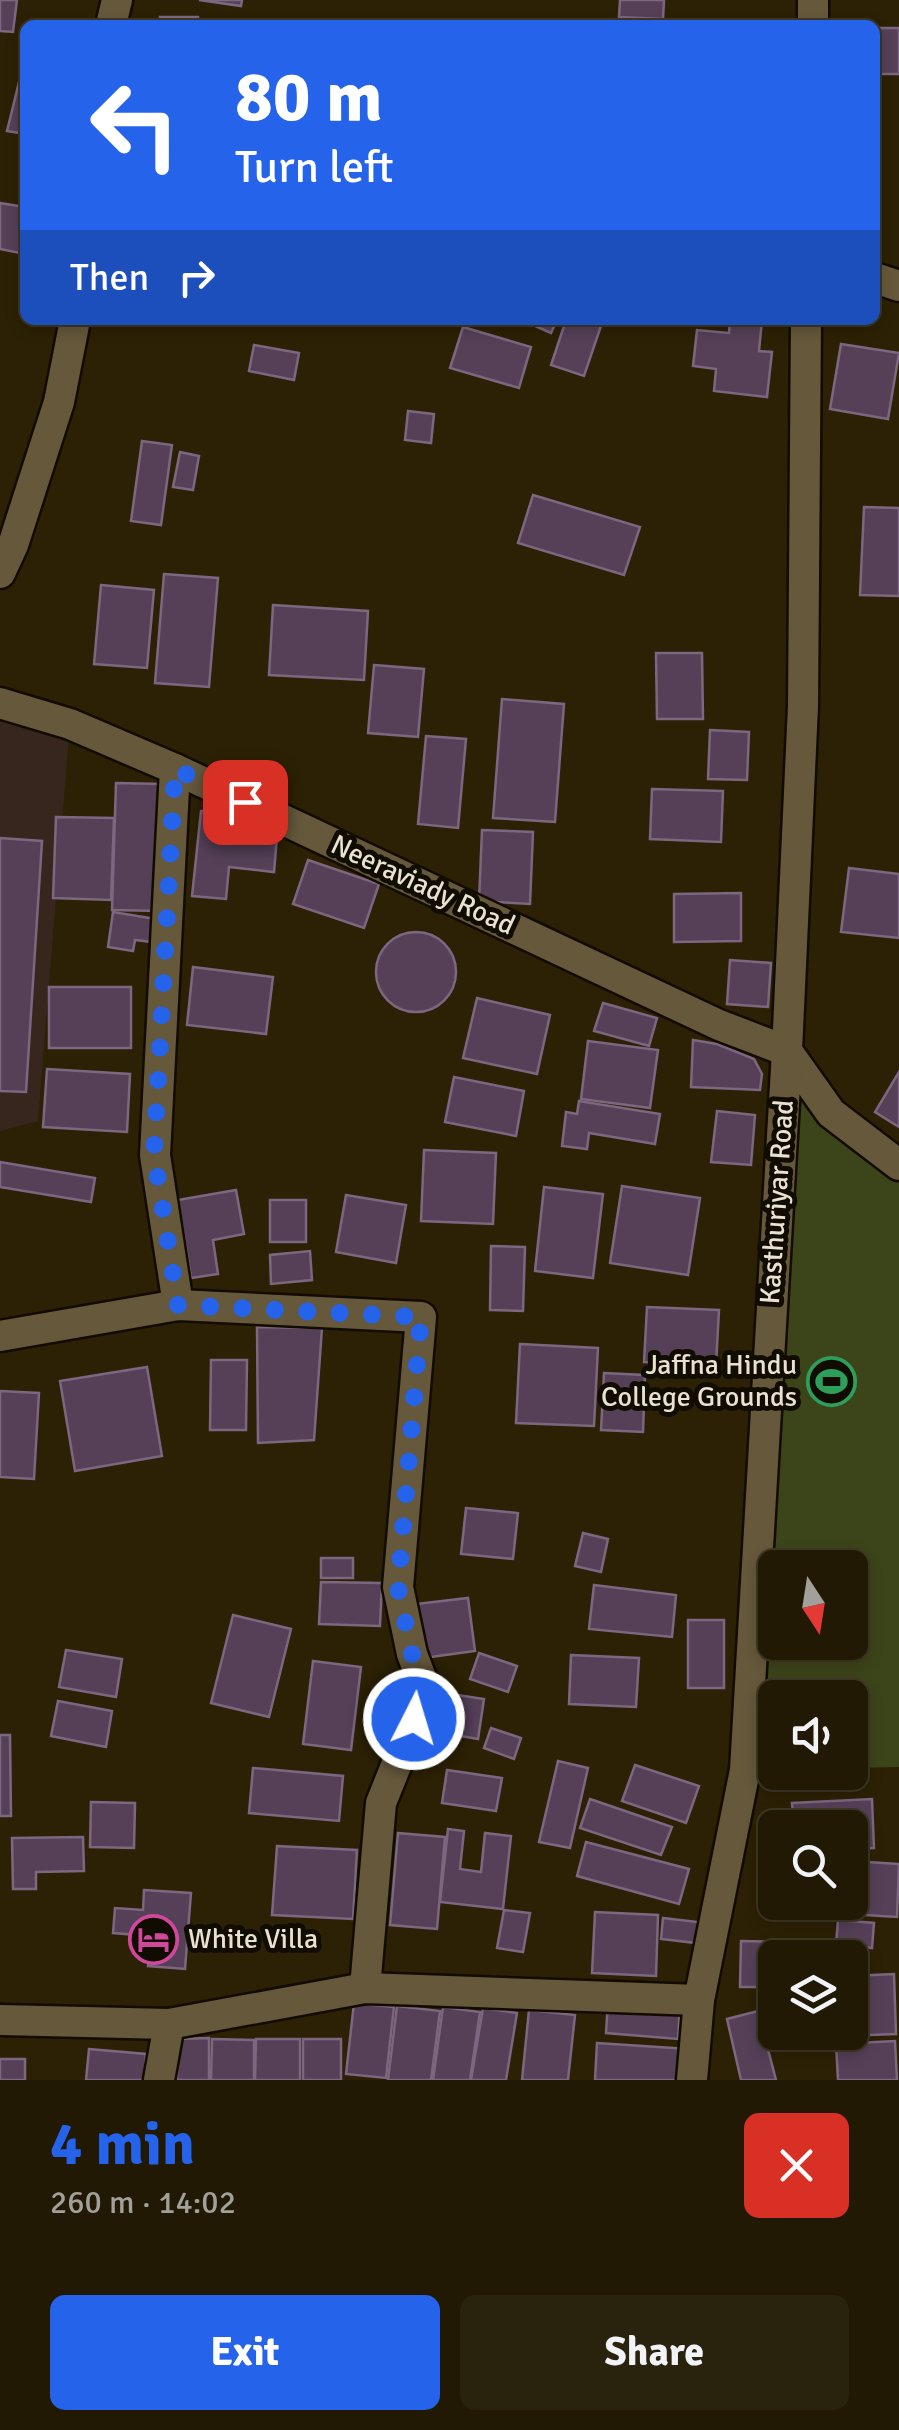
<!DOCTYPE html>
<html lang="en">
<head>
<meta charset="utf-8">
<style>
	:root { --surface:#211903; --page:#29220d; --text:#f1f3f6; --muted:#a2a09a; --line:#3e3825; --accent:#2563eb }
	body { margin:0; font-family:Signika,sans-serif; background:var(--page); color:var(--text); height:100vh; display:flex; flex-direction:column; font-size:38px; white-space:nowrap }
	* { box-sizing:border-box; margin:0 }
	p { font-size:32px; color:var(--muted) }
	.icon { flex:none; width:55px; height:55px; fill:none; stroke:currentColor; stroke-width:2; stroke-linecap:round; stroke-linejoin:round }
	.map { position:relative; height:2080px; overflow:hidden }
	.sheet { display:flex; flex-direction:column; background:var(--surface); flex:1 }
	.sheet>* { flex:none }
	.top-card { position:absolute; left:20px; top:20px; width:860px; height:305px; border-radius:15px; box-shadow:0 5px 15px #0003,0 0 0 2px var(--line); background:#2563eb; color:#fff; overflow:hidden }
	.needle { width:65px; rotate:168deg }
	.fabs { position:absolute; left:758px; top:1550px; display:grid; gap:20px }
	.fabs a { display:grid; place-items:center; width:110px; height:110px; border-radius:15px; background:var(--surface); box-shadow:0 5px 15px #0003,0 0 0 2px var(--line); font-size:50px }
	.pin { position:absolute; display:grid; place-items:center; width:85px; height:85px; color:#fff; margin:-42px; border-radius:20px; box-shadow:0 5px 15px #0006 }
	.me { position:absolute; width:110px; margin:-55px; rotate:5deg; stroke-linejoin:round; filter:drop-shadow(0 0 8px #0008) }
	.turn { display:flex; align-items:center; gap:35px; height:210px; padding:0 50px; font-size:45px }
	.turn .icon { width:130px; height:130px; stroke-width:2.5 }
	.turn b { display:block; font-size:70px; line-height:85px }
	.then { display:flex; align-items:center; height:95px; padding:0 50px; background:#0003; gap:20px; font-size:38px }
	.round { display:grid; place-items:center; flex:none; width:105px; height:105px; border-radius:15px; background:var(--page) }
	.headline { display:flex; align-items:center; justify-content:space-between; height:170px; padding:0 50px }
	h1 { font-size:60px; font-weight:800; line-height:75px; color:var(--accent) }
	.primary-button { display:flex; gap:20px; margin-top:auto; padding:20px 50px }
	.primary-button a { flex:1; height:115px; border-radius:15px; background:var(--accent); color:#fff; font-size:40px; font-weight:800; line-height:115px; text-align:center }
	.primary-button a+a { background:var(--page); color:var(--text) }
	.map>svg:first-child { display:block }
</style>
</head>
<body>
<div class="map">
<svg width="899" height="2080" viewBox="0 0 899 2080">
	<rect width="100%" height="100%" fill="#2c2104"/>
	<!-- education -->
	<path fill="#37261e" d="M0,703L70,724L38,1121L0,1131Z"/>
	<!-- green -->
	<path fill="#3c441a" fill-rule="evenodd" d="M787,1051L899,1165V1767L850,1768V1698H775V1770H745ZM775,1568H850V1642H775Z"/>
	<!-- building -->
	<g fill="#554058" stroke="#7c6680" stroke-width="2.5">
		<path d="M0,0H17L13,32L0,31Z"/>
		<path d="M199,0H242L241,6Z"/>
		<path d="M620,0H664L663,19L619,17Z"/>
		<rect x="160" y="17" width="38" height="8"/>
		<rect x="875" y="28" width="24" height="46"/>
		<path d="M21,74L25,75V134L7,131Z"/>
		<path d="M0,203L25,207V254L0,249Z"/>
		<path d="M522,320H557L551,333Z"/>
		<path d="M566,320H603L584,376L551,365Z"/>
		<path d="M730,320H762L759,351L772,352L767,397L714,391L716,369L693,366L697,330L729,333Z"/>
		<path d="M463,327L531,347L519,388L450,368Z"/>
		<path d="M841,344L899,353L888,419L830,409Z"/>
		<path d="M254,345L299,353L294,380L249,371Z"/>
		<path d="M408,411L434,414L431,443L405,440Z"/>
		<path d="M142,441L172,445L161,525L131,521Z"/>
		<path d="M180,452L199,456L193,490L173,487Z"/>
		<path d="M533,495L640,527L624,575L518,543Z"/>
		<path d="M864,507L899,508V596L860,595Z"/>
		<path d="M164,574L218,578L209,687L155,683Z"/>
		<path d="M101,585L154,590L147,668L94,664Z"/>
		<path d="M273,605L368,611L364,680L269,675Z"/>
		<path d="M656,653H702L703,719H657Z"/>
		<path d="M374,665L424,669L418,737L368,733Z"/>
		<path d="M502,699L564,704L555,822L493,818Z"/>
		<path d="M710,730L749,732L747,780L708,779Z"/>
		<path d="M426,736L466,739L458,828L418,824Z"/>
		<path d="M116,783L163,784L159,911L112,910Z"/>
		<path d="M652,789L723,791L721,842L650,839Z"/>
		<path d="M201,811L234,814L233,832L277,837L274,872L229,867L226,899L192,896Z"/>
		<path d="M56,817L114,818L111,900L53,898Z"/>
		<path d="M482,830L533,832L530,904L479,901Z"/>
		<path d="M0,838L42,841L26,1092L0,1091Z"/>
		<path d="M308,860L379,884L364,928L293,904Z"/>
		<path d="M849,868L899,874V938L841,932Z"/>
		<path d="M741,893V941L674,942V894Z"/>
		<path d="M113,912L156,919L152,942L135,940L133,951L108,947Z"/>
		<circle cx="416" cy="972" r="40"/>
		<path d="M730,960L771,963L768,1007L727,1004Z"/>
		<path d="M193,967L273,977L266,1034L187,1025Z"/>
		<rect x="49" y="987" width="82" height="61"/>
		<path d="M477,998L550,1015L537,1074L463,1058Z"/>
		<path d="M603,1003L657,1018L649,1046L594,1031Z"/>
		<path d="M693,1040L717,1044L754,1059L762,1074L760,1090L691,1087Z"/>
		<path d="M588,1041L658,1050L650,1108L581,1099Z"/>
		<path d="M47,1069L130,1074L127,1132L43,1127Z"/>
		<path d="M899,1072V1127L875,1112Z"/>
		<path d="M454,1077L524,1091L516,1136L445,1122Z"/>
		<path d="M579,1101L660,1114L655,1144L589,1133L587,1149L562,1146L566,1112L577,1114Z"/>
		<path d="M717,1111L755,1115L751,1165L711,1162Z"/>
		<path d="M424,1150L496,1153L493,1224L421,1221Z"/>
		<path d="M0,1162L95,1178L91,1202L0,1187Z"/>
		<path d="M622,1186L700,1198L688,1275L610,1263Z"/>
		<path d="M544,1187L603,1194L593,1278L535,1271Z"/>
		<path d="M236,1190L244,1234L213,1240L218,1274L191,1278L178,1200Z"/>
		<path d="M346,1195L406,1205L396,1263L336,1252Z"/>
		<rect x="270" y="1200" width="36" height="42"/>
		<path d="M491,1246L525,1247L523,1311L490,1310Z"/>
		<path d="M310,1251L312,1280L271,1284L270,1255Z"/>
		<path d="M647,1307L719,1310L716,1365L644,1362Z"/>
		<path d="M257,1327L322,1328L314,1440L258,1443Z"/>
		<path d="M520,1344L598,1348L594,1426L516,1423Z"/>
		<path d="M211,1360H247L246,1430H210Z"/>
		<path d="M147,1367L162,1456L75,1471L60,1381Z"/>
		<path d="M604,1373L645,1375L643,1432L601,1430Z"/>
		<path d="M0,1391L39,1393L34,1479L0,1477Z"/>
		<path d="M466,1508L518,1513L513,1559L461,1554Z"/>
		<path d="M583,1533L608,1539L601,1572L575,1566Z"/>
		<rect x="321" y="1558" width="32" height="20"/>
		<path d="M321,1582L382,1583L380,1626L319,1624Z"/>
		<path d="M594,1585L676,1595L672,1637L589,1629Z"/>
		<path d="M468,1598L475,1651L423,1658L416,1604Z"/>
		<path d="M233,1615L291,1629L269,1717L211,1703Z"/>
		<rect x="688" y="1620" width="36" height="68"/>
		<path d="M66,1650L122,1659L116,1697L59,1687Z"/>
		<path d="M479,1653L517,1666L508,1692L470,1679Z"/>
		<path d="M571,1655L639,1658L636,1707L569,1704Z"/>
		<path d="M313,1661L361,1667L351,1750L303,1744Z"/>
		<path d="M438,1692L484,1699L478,1739L432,1731Z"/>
		<path d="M58,1701L112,1711L106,1747L51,1736Z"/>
		<path d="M491,1728L521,1738L514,1759L484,1748Z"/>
		<path d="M0,1735H10L11,1816H0Z"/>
		<path d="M558,1761L588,1768L570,1848L539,1842Z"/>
		<path d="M635,1765L699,1786L686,1823L622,1801Z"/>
		<path d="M253,1768L343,1776L339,1821L249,1813Z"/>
		<path d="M447,1770L502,1778L496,1811L442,1803Z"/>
		<path d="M590,1799L672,1827L661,1855L580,1828Z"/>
		<path d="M872,1799L874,1848L850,1849V1828H794L792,1803Z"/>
		<path d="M91,1802L135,1803L134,1848L90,1847Z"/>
		<path d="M448,1829L464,1831L460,1869L481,1872L485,1833L511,1836L503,1909L440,1902Z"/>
		<path d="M398,1833L445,1837L437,1929L390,1925Z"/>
		<path d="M83,1837L84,1871L36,1872V1889H13L12,1838Z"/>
		<path d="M586,1842L689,1869L679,1904L577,1876Z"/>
		<path d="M277,1846L357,1850L353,1919L272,1915Z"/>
		<path d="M852,1861L899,1864L897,1917L848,1914Z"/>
		<path d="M144,1890L191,1893L185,1969L148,1966L150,1936L113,1933L115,1908L143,1910Z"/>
		<path d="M822,1902H843V1908L822,1906Z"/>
		<path d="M504,1910L530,1913L523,1952L497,1948Z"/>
		<path d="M595,1912L658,1915L656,1976L592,1973Z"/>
		<path d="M663,1918L698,1922L696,1943L661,1939Z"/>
		<path d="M838,1920L874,1923L872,1948L836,1944Z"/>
		<path d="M741,1941L781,1942V1958H775V1987H740Z"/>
		<path d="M894,1974L896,2034L842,2036V2032H850V1976Z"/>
		<path d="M608,2000L680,2006L678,2039L606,2033Z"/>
		<path d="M354,2003L394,2007L386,2078L346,2074Z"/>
		<path d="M397,2006L440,2011L431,2080H388Z"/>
		<path d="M443,2007L480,2012L470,2080H433Z"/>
		<path d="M483,2008L517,2013L506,2080H471Z"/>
		<path d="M529,2010L575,2015L568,2080H522Z"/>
		<path d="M758,2011L776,2080H741L727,2019Z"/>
		<path d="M209,2038V2080H177V2039Z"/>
		<path d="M212,2039L254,2040V2080H211Z"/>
		<path d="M256,2039H300V2080H255Z"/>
		<rect x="303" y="2039" width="38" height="41"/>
		<path d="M895,2041L897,2080H838L836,2044Z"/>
		<path d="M597,2043L688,2049L686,2080H595Z"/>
		<path d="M89,2049L146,2054L144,2080H86Z"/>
		<rect x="0" y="2059" width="25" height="21"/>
	</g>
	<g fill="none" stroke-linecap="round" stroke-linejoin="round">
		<defs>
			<g id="minor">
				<path d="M111,25L117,0"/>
				<path d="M813,25V0"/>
				<path d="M875,278L899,286"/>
				<path d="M0,573L13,545L59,402L75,320"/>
				<path d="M0,703L70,724L175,769L719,1025L787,1051L831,1113L899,1165"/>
				<path d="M175,769L155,1155L178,1305"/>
				<path d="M0,1336L178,1305L421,1317L398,1587L412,1654L426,1691L381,1803L365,1988"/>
				<path d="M0,2020L169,2024L365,1988L699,2000"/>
				<path d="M159,2080L169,2024"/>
				<path d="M692,2080L699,2000L745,1770L787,1051L803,706L806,320"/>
			</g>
		</defs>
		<!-- minor casing -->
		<use href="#minor" stroke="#130b00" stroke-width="35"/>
		<!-- minor -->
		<use href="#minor" stroke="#65583b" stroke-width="30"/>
	</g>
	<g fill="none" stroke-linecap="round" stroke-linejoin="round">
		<!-- route -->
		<path stroke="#2563eb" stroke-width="18" stroke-dasharray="0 32.4" d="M245,802L175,769L154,1154L178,1305L421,1317L398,1588L412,1654L426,1691L414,1719"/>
	</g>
	<!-- icons -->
	<defs>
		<symbol id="stadium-ring" viewBox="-11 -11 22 22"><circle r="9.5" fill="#100c02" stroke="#2e9e5b" stroke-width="1.5"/><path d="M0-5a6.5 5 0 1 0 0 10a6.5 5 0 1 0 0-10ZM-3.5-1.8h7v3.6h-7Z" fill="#2e9e5b"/></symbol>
		<symbol id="hotel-ring" viewBox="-11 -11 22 22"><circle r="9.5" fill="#100c02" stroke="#d1479c" stroke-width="1.5"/><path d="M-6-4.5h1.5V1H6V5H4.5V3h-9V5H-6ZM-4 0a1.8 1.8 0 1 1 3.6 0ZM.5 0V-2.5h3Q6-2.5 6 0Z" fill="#d1479c"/></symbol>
	</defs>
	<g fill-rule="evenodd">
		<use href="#stadium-ring" x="804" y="1354" width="55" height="55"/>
		<use href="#hotel-ring" x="126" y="1912" width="55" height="55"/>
	</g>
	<g text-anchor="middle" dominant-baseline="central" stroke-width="10" stroke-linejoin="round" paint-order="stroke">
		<!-- street labels -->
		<g font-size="28" fill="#e9e2d1" stroke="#100c02">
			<text transform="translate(423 885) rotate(25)">Neeraviady Road</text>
			<text transform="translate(777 1202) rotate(-86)">Kasthuriyar Road</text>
		</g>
		<!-- poi labels -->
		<g font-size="28" fill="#e9e2d1" stroke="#100c02" text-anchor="end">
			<text x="797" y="1365">Jaffna Hindu<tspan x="797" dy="32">College Grounds</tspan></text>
			<text x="188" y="1939" text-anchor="start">White Villa</text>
		</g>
	</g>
</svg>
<div class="fabs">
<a><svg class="needle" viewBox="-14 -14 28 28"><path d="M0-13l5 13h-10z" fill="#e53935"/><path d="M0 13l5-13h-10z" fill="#a2a09a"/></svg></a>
<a><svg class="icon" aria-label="sound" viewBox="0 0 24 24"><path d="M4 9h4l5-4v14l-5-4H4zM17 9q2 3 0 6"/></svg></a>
<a><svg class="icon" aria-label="search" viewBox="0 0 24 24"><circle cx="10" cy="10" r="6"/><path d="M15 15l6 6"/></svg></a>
<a><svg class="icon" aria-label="layers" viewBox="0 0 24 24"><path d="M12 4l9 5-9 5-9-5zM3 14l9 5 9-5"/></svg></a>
</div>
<div class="pin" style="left:245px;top:802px;background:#d93025"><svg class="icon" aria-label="arrive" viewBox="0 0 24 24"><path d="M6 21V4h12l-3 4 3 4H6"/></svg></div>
<svg class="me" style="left:414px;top:1719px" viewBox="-20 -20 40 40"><circle r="17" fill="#2563eb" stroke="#fff" stroke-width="3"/><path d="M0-11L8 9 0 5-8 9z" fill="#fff"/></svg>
<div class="top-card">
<div class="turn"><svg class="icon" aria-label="left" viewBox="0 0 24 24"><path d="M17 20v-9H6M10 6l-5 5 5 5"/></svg><div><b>80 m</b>Turn left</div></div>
<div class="then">Then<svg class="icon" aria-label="right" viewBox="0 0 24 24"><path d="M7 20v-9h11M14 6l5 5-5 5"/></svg></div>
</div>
</div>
<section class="sheet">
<div class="headline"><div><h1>4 min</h1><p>260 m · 14:02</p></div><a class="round" style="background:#d93025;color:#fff"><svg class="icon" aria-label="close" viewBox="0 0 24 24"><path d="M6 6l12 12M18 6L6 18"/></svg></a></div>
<div class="primary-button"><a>Exit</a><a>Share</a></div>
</section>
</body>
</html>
